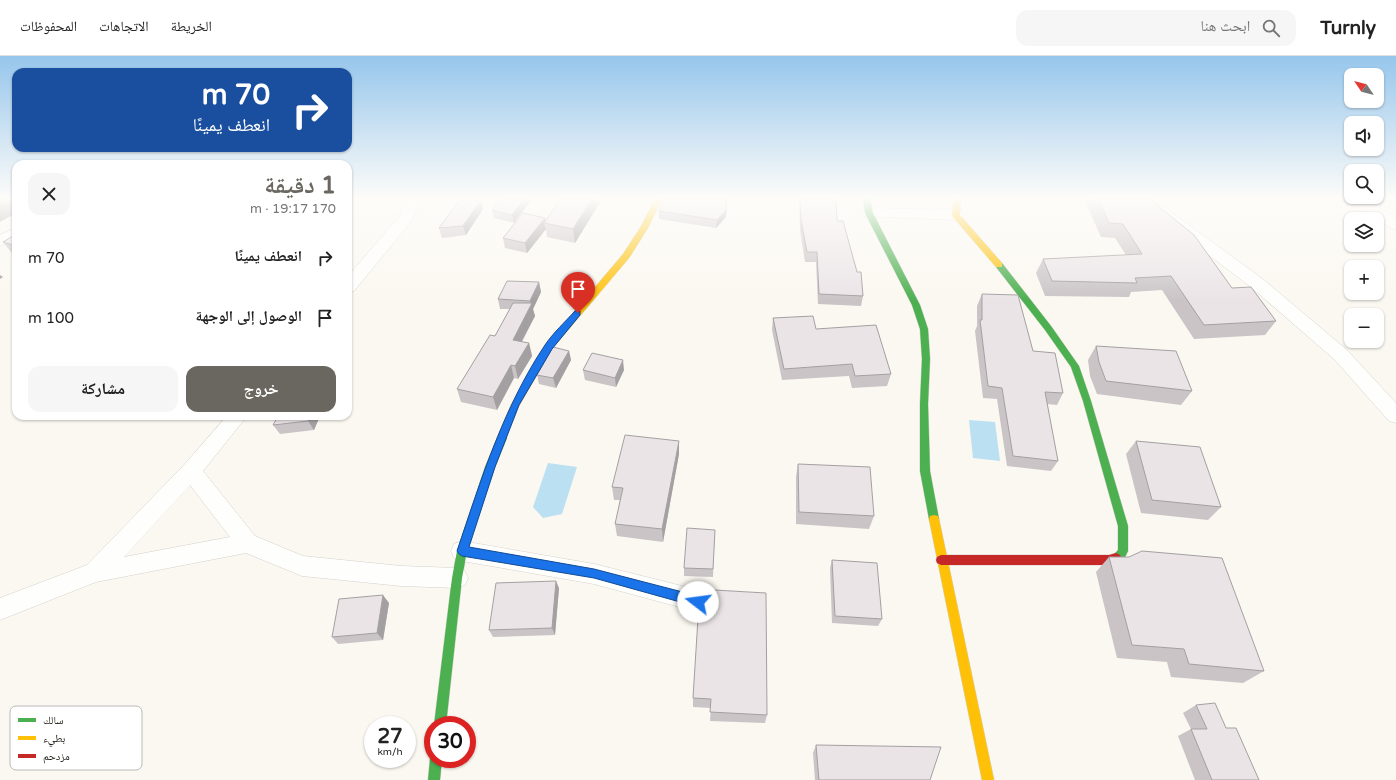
<!DOCTYPE html>
<html lang="ar">
<head>
<meta charset="utf-8">
<style>
	:root { --surface:#fff; --page:#f6f6f6; --text:#222; --muted:#767676; --line:#e0e0e0; --accent:#6a6760 }
	body { margin:0; font-family:"Varela Round","Noto Naskh Arabic",sans-serif; background:var(--page); color:var(--text); direction:rtl; height:100vh; display:flex; flex-direction:column; font-size:15px; white-space:nowrap }
	* { box-sizing:border-box; margin:0 }
	p { font-size:13px; color:var(--muted) }
	.icon { flex:none; width:22px; height:22px; fill:none; stroke:currentColor; stroke-width:2; stroke-linecap:round; stroke-linejoin:round }
	.map { position:relative; flex:1; overflow:hidden; direction:ltr }
	.sheet { position:absolute; left:12px; top:104px; width:340px; height:260px; display:flex; flex-direction:column; background:var(--surface); border-radius:12px; box-shadow:0 1px 3px #0004; direction:rtl }
	.sheet>* { flex:none }
	.hud { position:absolute; left:12px; top:12px; width:340px; height:84px; border-radius:12px; box-shadow:0 1px 3px #0004; direction:rtl; background:#1a4fa0; color:#fff; overflow:hidden }
	.needle { width:26px; rotate:305deg }
	.tools { position:absolute; left:1344px; top:12px; display:grid; gap:8px }
	.tools a { display:grid; place-items:center; width:40px; height:40px; border-radius:8px; background:var(--surface); box-shadow:0 1px 3px #0004; font-size:20px }
	.speed { position:absolute; left:364px; top:660px; display:flex; gap:8px; font-size:20px; font-weight:700; text-align:center }
	.speed>* { display:grid; place-content:center; width:52px; height:52px; border-radius:50%; background:var(--surface); box-shadow:0 1px 3px #0004; line-height:1 }
	.speed small { font-size:10px; font-weight:400 }
	.speed .limit { border:6px solid #d22; background:#fff; color:#111 }
	.pin { position:absolute; display:grid; place-items:center; width:34px; height:34px; color:#fff; margin:-41px -17px; border-radius:50% 50% 50% 0; rotate:-45deg; box-shadow:0 0 4px #0007 }
	.pin .icon { rotate:45deg }
	.me { position:absolute; width:44px; margin:-22px; rotate:285deg; stroke-linejoin:round; filter:drop-shadow(0 0 3px #0008) }
	.turn { display:flex; align-items:center; gap:14px; height:84px; padding:0 16px; font-size:18px }
	.turn .icon { width:52px; height:52px; stroke-width:2.5 }
	.turn b { display:block; font-size:28px; line-height:34px }
	.round { display:grid; place-items:center; flex:none; width:42px; height:42px; border-radius:12px; background:var(--page) }
	.overview { display:flex; align-items:center; justify-content:space-between; height:68px; padding:0 16px }
	h1 { font-size:24px; font-weight:700; line-height:30px; color:var(--accent) }
	.button { display:flex; gap:8px; margin-top:auto; padding:8px 16px }
	.button a { flex:1; height:46px; border-radius:12px; background:var(--accent); color:#fff; font-size:16px; font-weight:700; line-height:46px; text-align:center }
	.button a+a { background:var(--page); color:var(--text) }
	ul { padding:0; list-style:none }
	li { display:flex; align-items:center; gap:12px; height:60px; padding:0 16px }
	li div { flex:1 }
	li b { display:block; font-size:15px }
	li em { font-style:normal }
	header { display:flex; align-items:center; gap:24px; box-sizing:border-box; height:56px; padding:0 20px; background:var(--surface); border-bottom:1px solid var(--line) }
	header strong { font-size:19px }
	nav { display:flex; gap:22px; margin-inline-start:auto; font-size:14px }
	.search { width:280px; height:36px; background:var(--page); display:flex; align-items:center; gap:10px; box-sizing:border-box; padding:0 14px; border-radius:12px; color:var(--muted); font-size:15px }
	.map>svg:first-child { display:block }
</style>
</head>
<body>
<header>
<strong>Turnly</strong>
<div class="search"><svg class="icon" aria-label="search" viewBox="0 0 24 24"><circle cx="10" cy="10" r="6"/><path d="M15 15l6 6"/></svg>ابحث هنا</div>
<nav><a>الخريطة</a><a>الاتجاهات</a><a>المحفوظات</a></nav>
</header>
<div class="map">
<svg width="1396" height="724" viewBox="0 0 1396 724">
	<rect width="100%" height="100%" fill="#fbf8f1"/>
	<!-- water -->
	<g fill="#bbe0f1">
		<path d="M969,364L995,366L1000,405L973,402Z"/>
		<path d="M548,407L577,411L562,458L543,462L533,451Z"/>
	</g>
	<g fill="none" stroke-linecap="round" stroke-linejoin="round">
		<defs>
			<g id="street">
				<path d="M407,143H422L410,167L354,235L348,237V220L398,162Z"/>
				<path d="M1136,143H1153L1264,224L1347,294L1396,347V367L1389,365L1335,304L1252,232Z"/>
				<path d="M1348,143H1366L1396,162V174L1391,172L1350,146Z"/>
				<path d="M869,152L956,154L961,156L964,159L961,162L956,164L864,160L861,157L864,154Z"/>
				<path d="M16,172V183L0,190V179Z"/>
				<path d="M227,360H247L203,415L255,480L303,500L401,510L457,512L465,515L468,522L465,529L457,532L401,530L302,520L246,497L96,526L0,564V542L87,509L184,409ZM190,429L230,481L124,501Z"/>
				<path d="M462,485L594,508L698,534L706,538L709,545L706,552L698,556L594,528L462,505L454,502L451,495L454,488Z"/>
			</g>
			<g id="fast">
				<path d="M863,143H870L873,157L920,249L928,273L930,303L928,348L930,415L939,463L938,466L934,467L930,466L929,463L920,415V348L922,303L920,273L912,249L865,157Z"/>
				<path d="M999,206L1002,207L1051,270L1079,310L1091,345L1128,470V495L1124,503L1116,507L1112,505L1111,502L1118,494V470L1083,345L1071,311L1045,274L996,211V207Z"/>
				<path d="M502,378L505,379L507,382L495,411L467,495L462,522L446,669H434L452,522L457,495L485,411L497,382L499,379Z"/>
				<path d="M433,698V703H442L440,724H428L430,703Z"/>
			</g>
			<g id="slow">
				<path d="M655,143H662L648,172L629,202L552,293L519,350L505,385H499L497,382L511,349L546,289L623,198L640,172Z"/>
				<path d="M954,143H961L960,159L1002,207V211H996L953,161L952,159Z"/>
				<path d="M934,459L938,460L939,463L994,724H982L929,463L930,460Z"/>
			</g>
			<path id="jam" d="M1116,497L1120,499L1121,502L1120,505L1109,509H941L937,507L936,504L937,501L941,499H1109Z"/>
		</defs>
		<!-- street casing -->
		<use href="#street" stroke="#d4d2ca" stroke-width="1"/>
		<!-- fast casing -->
		<use href="#fast" stroke="#d4d2ca" stroke-width="1"/>
		<!-- slow casing -->
		<use href="#slow" stroke="#d4d2ca" stroke-width="1"/>
		<!-- jam casing -->
		<use href="#jam" stroke="#d4d2ca" stroke-width="1"/>
		<!-- street -->
		<use href="#street" fill="#fefefd" fill-rule="evenodd"/>
		<!-- fast -->
		<use href="#fast" fill="#4caf50" fill-rule="evenodd"/>
		<!-- slow -->
		<use href="#slow" fill="#ffc107" fill-rule="evenodd"/>
		<!-- jam -->
		<use href="#jam" fill="#c62828" fill-rule="evenodd"/>
	</g>
	<!-- wall -->
	<g fill="#cac4c7">
		<path d="M501,143H532L514,167L494,162L492,154Z"/>
		<path d="M602,143L575,187L547,181L546,173L527,197L505,192L503,182Z"/>
		<path d="M799,143H836L837,165L863,240L861,250L818,248L816,206H805L800,174Z"/>
		<path d="M1084,143H1150L1232,232L1276,265L1265,279L1194,283L1162,234L1131,236L1129,241L1045,240L1036,217L1043,203L1126,199L1115,182L1101,181Z"/>
		<path d="M481,144L483,153L466,179L442,182L439,172Z"/>
		<path d="M726,149V161L716,172L659,163V155Z"/>
		<path d="M16,178V197L11,196L3,186Z"/>
		<path d="M539,226L541,236L533,253L535,260L522,286L529,287L532,300L518,323L514,322L497,354L461,346L457,333L495,280L510,253H500L498,243Z"/>
		<path d="M982,238L1033,295L1063,337L1057,349L1047,348L1058,405L1051,415L1007,410L997,343L983,342L975,275L977,270V250Z"/>
		<path d="M773,262L816,273L891,318L887,330L852,332L849,320L782,324L772,274Z"/>
		<path d="M1096,290L1192,335L1181,349L1097,338L1090,320L1088,304Z"/>
		<path d="M569,295L571,304L556,332L539,328L537,319Z"/>
		<path d="M583,314H624L616,331L585,324Z"/>
		<path d="M278,360H320L314,374L280,378L273,369Z"/>
		<path d="M679,385V398L663,486L617,480L615,468L620,444H614L612,431Z"/>
		<path d="M1136,385L1221,451L1208,464L1141,457L1126,398Z"/>
		<path d="M798,408L874,460L869,473L796,468V421Z"/>
		<path d="M715,474L713,521L684,520V512Z"/>
		<path d="M1109,501L1264,615L1243,627L1171,621L1167,606L1117,602L1096,516Z"/>
		<path d="M832,504L882,563L878,570L832,567L830,512Z"/>
		<path d="M559,532L555,579L493,581L489,574Z"/>
		<path d="M699,546L767,659L765,667L710,665L711,652L693,651V642Z"/>
		<path d="M389,547L383,584L338,588L332,581Z"/>
		<path d="M1196,649L1226,672L1259,724H1195L1178,680L1191,673L1183,657Z"/>
		<path d="M816,689L930,724H815L813,697Z"/>
	</g>
	<!-- shaded-wall -->
	<g fill="#a4a0a2">
		<path d="M10,143H16V157L0,166V148Z"/>
		<path d="M524,143H532L514,167L512,159Z"/>
		<path d="M592,143H602L575,187L573,173Z"/>
		<path d="M725,143H728L724,153L725,144Z"/>
		<path d="M481,144L483,153L466,179L463,170Z"/>
		<path d="M727,153L726,161L716,172L717,164Z"/>
		<path d="M545,162L546,167H544L546,173L527,197L525,187Z"/>
		<path d="M0,219L3,221L0,223Z"/>
		<path d="M539,226L541,236L533,253L535,260L516,296L513,284L531,250L530,245Z"/>
		<path d="M529,287L532,300L518,323L515,310Z"/>
		<path d="M569,295L571,304L556,332L553,322Z"/>
		<path d="M623,304L624,314L616,331L615,322Z"/>
		<path d="M511,309L514,322L497,354L493,341Z"/>
		<path d="M310,360H320L314,374L308,365Z"/>
		<path d="M679,385V398L663,486L662,473Z"/>
		<path d="M556,525L559,532L555,579L552,572Z"/>
		<path d="M383,539L389,547L383,584L377,577Z"/>
	</g>
	<!-- building -->
	<g fill="#ebe4e7" stroke="#a4a0a2">
		<path d="M0,143H10L0,148Z"/>
		<path d="M501,143H524L512,159L492,154Z"/>
		<path d="M561,143H592L573,173L544,167Z"/>
		<path d="M664,143H725V144L727,153L717,164L659,155Z"/>
		<path d="M800,143H836L837,165H843L857,216H861L863,240L819,238L817,196H807L801,164Z"/>
		<path d="M1098,143H1150L1194,179L1232,232L1251,231L1276,265L1204,269L1171,220L1135,222L1137,227L1052,225L1043,203L1142,198L1123,168L1109,167Z"/>
		<path d="M481,144L463,170L439,172L459,145Z"/>
		<path d="M523,157L545,162L525,187L503,182Z"/>
		<path d="M16,178V190L3,186Z"/>
		<path d="M507,225L539,226L530,245L498,243Z"/>
		<path d="M982,238L1018,239L1033,295L1055,297L1063,337L1045,336L1058,405L1013,400L1002,332L988,330L980,264H982Z"/>
		<path d="M513,247H532L513,284L529,287L515,310L511,309L493,341L457,333L490,279L495,280Z"/>
		<path d="M813,260L816,273L876,269L891,318L855,320L852,308L784,313L773,262Z"/>
		<path d="M1096,290L1176,295L1192,335L1106,325L1099,306Z"/>
		<path d="M553,291L569,295L553,322L537,319Z"/>
		<path d="M592,297L623,304L615,322L583,314Z"/>
		<path d="M278,360H310L308,365L273,369Z"/>
		<path d="M625,379L679,385L662,473L615,468L623,432L612,431Z"/>
		<path d="M1136,385L1200,391L1221,451L1152,444Z"/>
		<path d="M798,408L870,411L874,460L799,456Z"/>
		<path d="M687,472L715,474L713,513L684,512Z"/>
		<path d="M1142,495L1222,502L1264,615L1189,608L1184,593L1132,589L1109,501H1129Z"/>
		<path d="M832,504L877,507L882,563L835,560Z"/>
		<path d="M556,525L552,572L489,574L496,527Z"/>
		<path d="M714,534L766,537L767,659L710,656L711,643L693,642L699,546L705,543H714Z"/>
		<path d="M383,539L377,577L332,581L339,543Z"/>
		<path d="M1215,647L1226,672H1236L1259,724H1212L1191,673H1207L1196,649Z"/>
		<path d="M816,689L941,691L930,724H819Z"/>
	</g>
	<!-- sky -->
	<linearGradient id="sky" x2="0" y2="1"><stop stop-color="#96c6ec"/><stop offset="0.58" stop-color="#fdfcf9"/><stop offset="1" stop-color="#fdfcf9" stop-opacity="0"/></linearGradient>
	<rect width="1396" height="245" fill="url(#sky)"/>
	<!-- route -->
	<path fill="#1a73e8" stroke="#114b97" d="M578,254L580,255V259L552,293L519,349L495,411L469,491L594,513L698,540L702,542L704,546L702,549L698,551L594,522L462,500L459,498L457,495C481,424 503,352 545,289C553,277 565,266 575,255Z"/>
	<!-- legend -->
	<rect x="10" y="650" width="132" height="64" rx="6" fill="#fff" stroke="#bbbab8" stroke-width="1"/>
	<rect x="18" y="662" width="18" height="4" fill="#4caf50"/>
	<rect x="18" y="680" width="18" height="4" fill="#ffc107"/>
	<rect x="18" y="698" width="18" height="4" fill="#c62828"/>
	<g font-size="11" fill="#1c1912">
		<text x="43" y="668">سالك</text>
		<text x="43" y="686">بطيء</text>
		<text x="43" y="704">مزدحم</text>
	</g>
</svg>
<div class="tools">
<a><svg class="needle" viewBox="-14 -14 28 28"><path d="M0-13l5 13h-10z" fill="#e53935"/><path d="M0 13l5-13h-10z" fill="#767676"/></svg></a>
<a><svg class="icon" aria-label="sound" viewBox="0 0 24 24"><path d="M4 9h4l5-4v14l-5-4H4zM17 9q2 3 0 6"/></svg></a>
<a><svg class="icon" aria-label="search" viewBox="0 0 24 24"><circle cx="10" cy="10" r="6"/><path d="M15 15l6 6"/></svg></a>
<a><svg class="icon" aria-label="layers" viewBox="0 0 24 24"><path d="M12 4l9 5-9 5-9-5zM3 14l9 5 9-5"/></svg></a>
<a>+</a>
<a>−</a>
</div>
<div class="speed"><div>27<small>km/h</small></div><div class="limit">30</div></div>
<div class="pin" style="left:578px;top:257px;background:#d93025"><svg class="icon" aria-label="arrive" viewBox="0 0 24 24"><path d="M6 21V4h12l-3 4 3 4H6"/></svg></div>
<svg class="me" style="left:698px;top:546px" viewBox="-20 -20 40 40"><circle r="19" fill="#fff"/><path d="M0-13L10 11 0 6-10 11z" fill="#1a73e8"/></svg>
<div class="hud">
<div class="turn"><svg class="icon" aria-label="right" viewBox="0 0 24 24"><path d="M7 20v-9h11M14 6l5 5-5 5"/></svg><div><b>70 m</b>انعطف يمينًا</div></div>
</div>
<section class="sheet">
<div class="overview"><div><h1>1 دقيقة</h1><p>170 m · 19:17</p></div><a class="round"><svg class="icon" aria-label="close" viewBox="0 0 24 24"><path d="M6 6l12 12M18 6L6 18"/></svg></a></div>
<ul>
<li><svg class="icon" aria-label="right" viewBox="0 0 24 24"><path d="M7 20v-9h11M14 6l5 5-5 5"/></svg><div><b>انعطف يمينًا</b></div><em>70 m</em></li>
<li><svg class="icon" aria-label="arrive" viewBox="0 0 24 24"><path d="M6 21V4h12l-3 4 3 4H6"/></svg><div><b>الوصول إلى الوجهة</b></div><em>100 m</em></li>
</ul>
<div class="button"><a>خروج</a><a>مشاركة</a></div>
</section>
</div>
</body>
</html>
